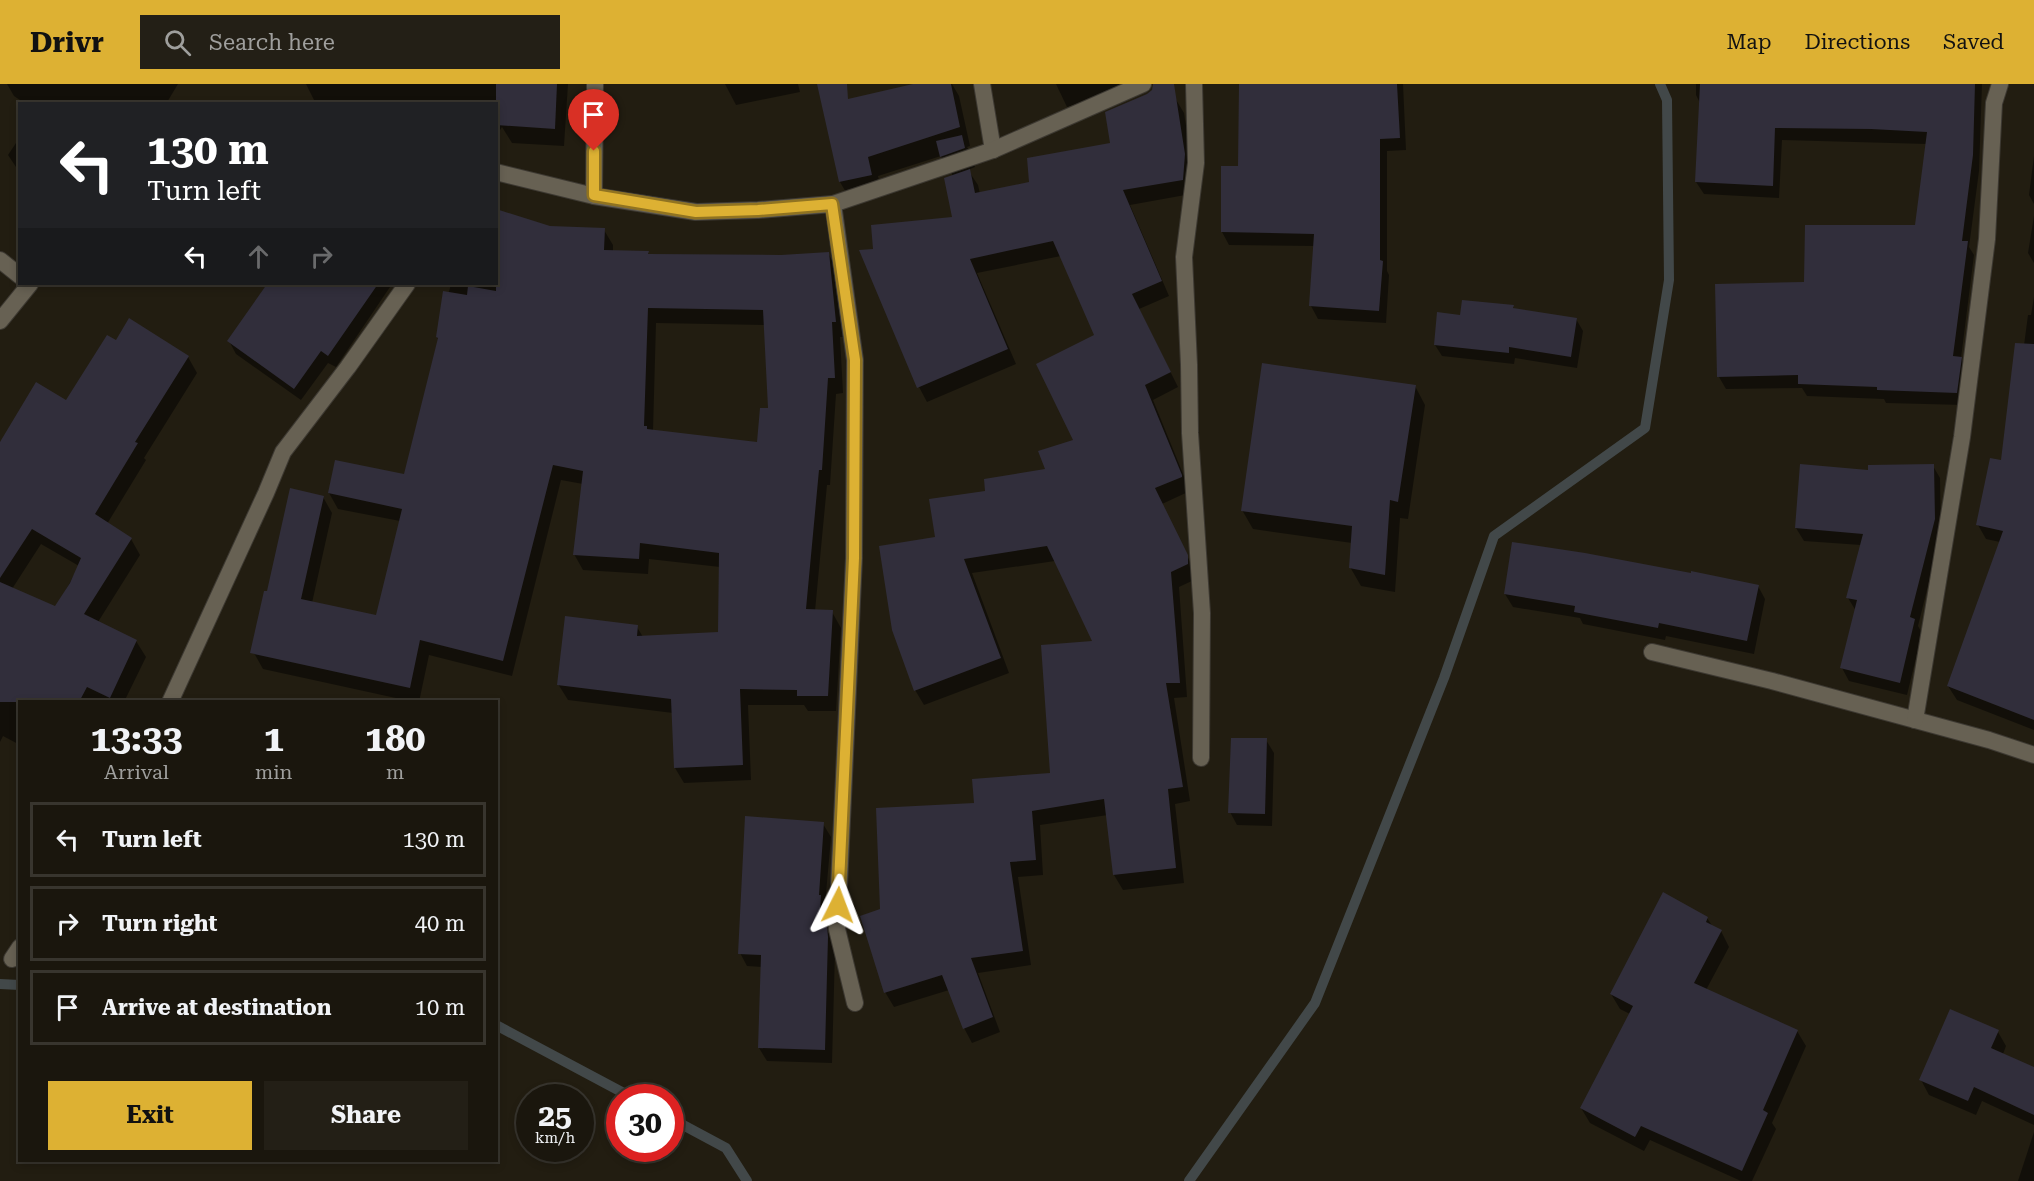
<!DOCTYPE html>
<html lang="en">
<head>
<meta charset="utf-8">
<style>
	:root { --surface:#1a160d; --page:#231f16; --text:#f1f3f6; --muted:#9f9f9d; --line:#38352e; --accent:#ddb133 }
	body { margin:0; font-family:"Roboto Serif",serif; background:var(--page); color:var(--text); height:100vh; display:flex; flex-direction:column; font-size:22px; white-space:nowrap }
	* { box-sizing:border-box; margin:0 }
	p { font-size:20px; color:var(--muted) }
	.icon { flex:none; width:33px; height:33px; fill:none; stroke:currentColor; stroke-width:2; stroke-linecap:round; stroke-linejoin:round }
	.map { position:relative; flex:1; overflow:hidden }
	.drawer { position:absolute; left:18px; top:616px; width:480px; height:462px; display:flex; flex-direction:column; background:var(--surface); border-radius:0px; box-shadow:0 3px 9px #0003,0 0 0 2px var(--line) }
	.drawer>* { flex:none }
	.top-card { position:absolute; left:18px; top:18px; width:480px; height:183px; border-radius:0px; box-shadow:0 3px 9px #0003,0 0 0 2px var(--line); background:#202124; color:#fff; overflow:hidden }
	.speed { position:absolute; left:516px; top:1000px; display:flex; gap:12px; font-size:30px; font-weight:700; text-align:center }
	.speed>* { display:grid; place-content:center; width:78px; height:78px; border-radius:50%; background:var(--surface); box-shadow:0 3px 9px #0003,0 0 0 2px var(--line); line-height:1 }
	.speed small { font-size:15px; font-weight:400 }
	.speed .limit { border:9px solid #d22; background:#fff; color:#111 }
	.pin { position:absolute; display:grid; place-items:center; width:51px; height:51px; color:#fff; margin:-62px -26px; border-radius:50% 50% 50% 0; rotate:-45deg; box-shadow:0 0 6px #0007 }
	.pin .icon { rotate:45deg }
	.me { position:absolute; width:66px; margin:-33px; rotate:3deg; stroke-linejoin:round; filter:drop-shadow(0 0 4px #0008) }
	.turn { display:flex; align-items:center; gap:21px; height:126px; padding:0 30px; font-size:27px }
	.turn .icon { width:78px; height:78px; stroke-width:2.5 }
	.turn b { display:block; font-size:42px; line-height:51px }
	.lanes { display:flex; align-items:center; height:57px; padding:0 30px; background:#0003; justify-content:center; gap:30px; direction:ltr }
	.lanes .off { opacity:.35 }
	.eta { display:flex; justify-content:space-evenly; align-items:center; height:102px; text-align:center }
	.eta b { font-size:36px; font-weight:700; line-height:42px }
	.action { display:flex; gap:12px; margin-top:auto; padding:12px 30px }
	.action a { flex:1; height:69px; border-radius:0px; background:var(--accent); color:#111; font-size:24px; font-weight:700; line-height:69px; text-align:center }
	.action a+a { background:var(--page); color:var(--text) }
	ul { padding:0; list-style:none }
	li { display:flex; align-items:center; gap:18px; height:75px; margin:0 12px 9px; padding:0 18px; border:3px solid var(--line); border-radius:0px }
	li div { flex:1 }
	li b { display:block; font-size:22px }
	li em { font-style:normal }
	header { display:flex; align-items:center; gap:36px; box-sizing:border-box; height:84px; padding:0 30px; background:var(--accent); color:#111 }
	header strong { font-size:28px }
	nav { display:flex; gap:33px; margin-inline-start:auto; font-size:21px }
	.search { width:420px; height:54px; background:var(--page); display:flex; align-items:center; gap:15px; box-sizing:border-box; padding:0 21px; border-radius:0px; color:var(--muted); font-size:22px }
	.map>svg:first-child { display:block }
</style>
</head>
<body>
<header>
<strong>Drivr</strong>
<div class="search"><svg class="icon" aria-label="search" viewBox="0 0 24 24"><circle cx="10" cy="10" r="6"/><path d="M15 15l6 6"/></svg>Search here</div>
<nav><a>Map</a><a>Directions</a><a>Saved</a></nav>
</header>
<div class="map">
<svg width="2034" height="1097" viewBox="0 0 2034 1097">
	<rect width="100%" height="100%" fill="#221d11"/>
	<!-- shadow -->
	<g fill="#0007" fill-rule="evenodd">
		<path d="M7,0H178L166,20H26L14,12Z"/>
		<path d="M306,0H568L564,62L512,59L502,43L496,52V20H394L392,16L316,20Z"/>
		<path d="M725,0H798L800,8L736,21Z"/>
		<path d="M920,0H952L959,12L970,62L967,63L972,72L975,83L968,86L978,101L980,110L1031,99L1111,60L1175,14L1184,29L1193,86L1191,110L1130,121L1169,212L1139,225L1178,303L1153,316L1190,407L1162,420L1195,488L1196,495L1179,503L1187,613L1174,614L1190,717L1175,720L1184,799L1123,806L1114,791L1108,731L1040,741L1043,791L1018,793L1031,881L978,889L1000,948L972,959L964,944L949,906L894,923L885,908L882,826L975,721L1052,690L1095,558L1055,477L972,489L1009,589L924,621L915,606L937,454L987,408L1047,386L1075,357L1096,252L1061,172L977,189L1016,280L927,318L919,303L874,166L954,135L953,92L941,72L878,92L882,110L851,117L840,98L823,23Z"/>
		<path d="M1056,0H1143L1067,23Z"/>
		<path d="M1248,0H1403L1406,66L1387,67V187L1389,191L1386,239L1318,235L1311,222L1315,162L1229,161L1222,148L1240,83Z"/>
		<path d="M1696,0H1982L1979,87L1969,163L1974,171L1961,274L1968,287L1964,321L1886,319L1884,315L1807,312L1802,304L1726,305L1719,293L1916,143L1927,60L1782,56L1779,114L1704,110L1696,98L1700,19L1696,11Z"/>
		<path d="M20,53V89L8,71Z"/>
		<path d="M2034,72V120L2029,111Z"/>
		<path d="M2034,132V179L2028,169Z"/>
		<path d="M550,144L604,146L613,161V168L648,169L649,171L781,172L828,169L837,185L844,253H840L843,309L836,310L830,401H827L815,527L832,528L841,544L836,627H808L804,621H748L751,696L684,699L675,684L673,629L568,616L558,600L637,543L643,553L720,549V483L649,475L648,490L583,486L574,470L583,400L561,396L512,592L429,571L419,618H414L263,585L254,569L323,413L332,429L312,519L377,533L400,437L338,425L329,409L406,392L439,257L437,253L451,200H496ZM656,239L766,241L769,326L759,360L653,347Z"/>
		<path d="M281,200H392L336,283L328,279L301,316L236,270L229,257L269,217Z"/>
		<path d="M2034,213V646L1957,616L1948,602L2000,458L1986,455L1978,441L2002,378L2019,299L2028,231H2031Z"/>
		<path d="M1513,223L1514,225L1576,235L1583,247L1577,284L1515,274L1514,280L1442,272L1435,261L1461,232Z"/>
		<path d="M116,258L188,273L197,289L144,374L146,376L107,440L131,455L140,471L98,538L136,557L146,573L124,618H20V661L3,652L0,658V358L66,318ZM41,460L79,482L56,524L12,505Z"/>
		<path d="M1415,302L1425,321L1408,435L1400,434L1395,508L1361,502L1350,483L1352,459L1253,445L1242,426Z"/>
		<path d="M1801,382L1869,387L1933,382L1940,394L1941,449L1918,542L1922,549L1907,611L1849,597L1842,584L1856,527L1848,514L1861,461L1804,457L1796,444Z"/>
		<path d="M1758,502L1765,515L1754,570L1666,552L1665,556L1583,540L1580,534L1513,523L1505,510Z"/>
		<path d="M1266,656L1274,669L1272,742L1237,741L1230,728Z"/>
		<path d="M823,740L831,753L825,821L828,826L827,846L833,857L835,867L832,979L767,977L759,964L762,883L747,882L740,869Z"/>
		<path d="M1707,834L1713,843L1721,847L1729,863L1706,906L1797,947L1806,962L1772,1039L1776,1045L1752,1097H1741L1650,1056L1644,1067L1590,1039L1581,1024L1630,930L1620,925L1611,910Z"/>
		<path d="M1998,948L2006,962L2003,970L2034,985V1041L1982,1017L1976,1031L1929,1011L1921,996Z"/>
		<path d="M2034,1048V1097H2018Z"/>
	</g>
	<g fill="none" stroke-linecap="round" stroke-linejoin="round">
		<!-- stream -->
		<g stroke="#424849" stroke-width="10">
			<path d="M0,900L20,901"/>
			<path d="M496,941L633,1014"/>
			<path d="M670,1034L726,1064L747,1097"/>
			<path d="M1189,1097L1315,919L1444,594L1494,452L1645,344L1669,196L1667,16L1660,0"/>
		</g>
	</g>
	<!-- building -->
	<g fill="#312e3b" fill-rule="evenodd">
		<path d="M496,0H557L555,45L496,41Z"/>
		<path d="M817,0H847L848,15L913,0H951L960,43L868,73L872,91L839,98Z"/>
		<path d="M1153,0H1174L1185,70L1183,96L1123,106L1162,197L1132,210L1171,288L1145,301L1182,391V393L1155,404L1188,471V480L1171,488L1180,599H1166L1183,703L1168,705L1176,784L1113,791L1104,715L1032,727L1036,776L1010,778L1023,867L971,874L993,933L963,945L942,891L884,909L860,832L880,825L876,724L974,719L972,695L1050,689L1041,561L1092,557L1047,462L964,475L1001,574L914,607L892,546L879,462L935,453L929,415L985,407L984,395L1045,385L1038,367L1073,356L1036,280L1094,251L1053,157L970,175L1008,265L917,304L859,166L873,165L871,141L952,133L944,94L970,85L975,109L1029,98L1027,74L1110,59L1105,28L1147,10L1152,6Z"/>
		<path d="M1239,0H1397L1400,54L1380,55V176L1383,177L1379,227L1309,222L1314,150L1221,148V82H1238Z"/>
		<path d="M1700,0H1975L1973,71L1962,157H1968L1953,272L1962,273L1957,309L1877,306V303L1798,300V291L1717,293L1715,200L1804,198L1805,141H1915L1927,48L1871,45L1775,44L1773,102L1695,98Z"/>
		<path d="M962,51L965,64L940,73L936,57Z"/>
		<path d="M496,125L550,142L605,144L604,166L649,167L648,170L781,171L829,168L836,238H832L835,294H828L822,386H819L806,525L833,526L828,612H797V606L740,605L743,681L674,684L671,615L557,601L565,532L638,541L637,552L718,548L719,469L640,459L639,475L573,471L583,387L553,381L503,577L420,556L410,604L250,569L264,507H267L290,404L324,412L301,515L376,531L402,425L328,409L335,376L404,390L438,254L436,253L443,207L467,211L468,202L496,207ZM648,224L763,226L768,324H760L757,358L647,345V342H644Z"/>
		<path d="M267,200H378L328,272L321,267L294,305L227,257Z"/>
		<path d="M1462,216L1514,221L1513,224L1577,234L1571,273L1509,263V269L1434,261L1437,228L1460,231Z"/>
		<path d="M129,234L189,272L135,358L138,359L95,430L132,454L84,530L137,556L110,614L87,603L79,618H0V498L55,522L70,499L81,474L32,445L0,494V358L36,298L66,316L107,251L116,256Z"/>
		<path d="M2015,259L2034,260V636L1947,602L2003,447L1976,441L1990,374L2001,376Z"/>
		<path d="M1262,279L1416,301L1398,418L1390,416L1385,491L1349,484L1352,442L1241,427Z"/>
		<path d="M1800,380L1868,386V381L1934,380L1935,435L1910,533L1915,535L1900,599L1840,584L1857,516L1846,514L1863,450L1795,444Z"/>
		<path d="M1512,458L1585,469L1691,489V487L1759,501L1747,557L1659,539L1658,544L1574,528L1575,522L1504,510Z"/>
		<path d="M1231,654H1267L1265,730L1228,729Z"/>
		<path d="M745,732L824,738L819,811H821L819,845L827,842L828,853L825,966L758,964L761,871L738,870Z"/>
		<path d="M1663,808L1708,833L1706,838L1722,846L1694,899L1798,946L1763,1026L1768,1029L1742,1087L1641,1042L1635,1053L1580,1024L1633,922L1610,910Z"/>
		<path d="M1950,925L1999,946L1991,964L2034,983V1031L1974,1003L1968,1017L1919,996Z"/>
	</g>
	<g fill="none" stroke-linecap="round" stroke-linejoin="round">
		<defs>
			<g id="minor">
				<path d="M982,0L993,66"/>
				<path d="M1194,0L1196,79L1184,173L1189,281L1190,349L1202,529L1201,674"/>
				<path d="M496,88L594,112L696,128L758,126L833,120L993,66L1143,0"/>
				<path d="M594,112L595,0"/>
				<path d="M833,120L855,276L854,474L837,845L855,919"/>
				<path d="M0,176L20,192"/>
				<path d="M0,237L30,200"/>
				<path d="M1652,568L1772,597L1989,656L2034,671"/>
				<path d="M170,618L266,409L283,368L348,283L407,200"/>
				<path d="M1915,636L1962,353L1987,155L1994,19L2000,0"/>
				<path d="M12,875L20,863"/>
			</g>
		</defs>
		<!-- minor casing -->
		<use href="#minor" stroke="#3d3932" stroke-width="18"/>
		<!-- minor -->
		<use href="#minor" stroke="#676153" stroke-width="16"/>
	</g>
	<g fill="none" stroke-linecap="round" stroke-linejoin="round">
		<defs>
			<path id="route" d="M594,67V111L696,128L758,126L832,120L855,276L854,474L838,821"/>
		</defs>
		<!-- route casing -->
		<use href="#route" stroke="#907321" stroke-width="15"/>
		<!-- route -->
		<use href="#route" stroke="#ddb133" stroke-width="10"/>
	</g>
</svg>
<div class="speed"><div>25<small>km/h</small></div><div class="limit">30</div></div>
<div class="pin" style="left:594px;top:67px;background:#d93025"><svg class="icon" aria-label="arrive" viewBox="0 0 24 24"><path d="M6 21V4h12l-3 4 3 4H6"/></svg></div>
<svg class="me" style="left:838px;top:821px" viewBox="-20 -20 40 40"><path d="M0-17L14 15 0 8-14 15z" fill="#ddb133" stroke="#fff" stroke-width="4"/></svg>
<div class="top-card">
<div class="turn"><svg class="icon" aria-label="left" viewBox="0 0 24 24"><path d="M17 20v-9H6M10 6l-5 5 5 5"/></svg><div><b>130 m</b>Turn left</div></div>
<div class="lanes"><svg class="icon" aria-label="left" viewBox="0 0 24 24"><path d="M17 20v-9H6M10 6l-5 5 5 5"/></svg><svg class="icon off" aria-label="ahead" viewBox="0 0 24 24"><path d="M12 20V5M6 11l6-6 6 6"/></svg><svg class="icon off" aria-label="right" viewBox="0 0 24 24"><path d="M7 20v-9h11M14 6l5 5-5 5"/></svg></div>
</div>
<section class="drawer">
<div class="eta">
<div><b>13:33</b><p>Arrival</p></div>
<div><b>1</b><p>min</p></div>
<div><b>180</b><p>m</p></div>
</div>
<ul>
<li><svg class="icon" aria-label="left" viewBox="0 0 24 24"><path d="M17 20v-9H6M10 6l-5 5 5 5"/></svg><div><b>Turn left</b></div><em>130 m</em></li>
<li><svg class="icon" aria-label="right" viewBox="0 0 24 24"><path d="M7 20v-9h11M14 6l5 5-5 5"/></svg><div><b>Turn right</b></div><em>40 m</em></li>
<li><svg class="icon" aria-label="arrive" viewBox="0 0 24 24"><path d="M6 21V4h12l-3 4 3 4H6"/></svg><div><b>Arrive at destination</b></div><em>10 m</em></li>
</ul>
<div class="action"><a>Exit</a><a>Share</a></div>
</section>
</div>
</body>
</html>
